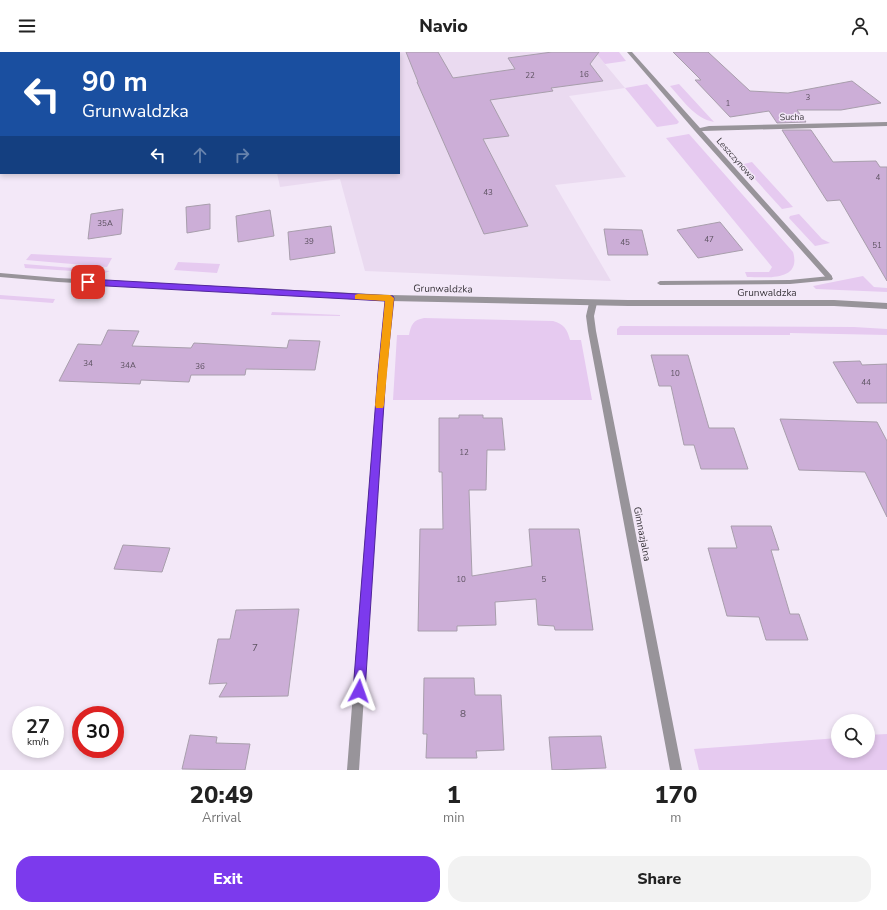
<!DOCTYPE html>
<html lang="en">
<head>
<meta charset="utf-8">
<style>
	:root { --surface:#fff; --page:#f2f2f2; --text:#222; --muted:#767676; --accent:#7c3aed }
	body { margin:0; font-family:"Nunito Sans",sans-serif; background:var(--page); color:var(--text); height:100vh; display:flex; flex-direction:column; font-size:15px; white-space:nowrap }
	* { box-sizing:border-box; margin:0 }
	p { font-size:13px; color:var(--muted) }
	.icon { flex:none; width:22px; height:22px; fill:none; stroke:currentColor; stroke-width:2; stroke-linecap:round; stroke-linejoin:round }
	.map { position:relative; height:718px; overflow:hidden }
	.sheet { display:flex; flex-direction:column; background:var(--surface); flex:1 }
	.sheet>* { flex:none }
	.guide { position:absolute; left:0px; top:0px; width:400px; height:122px; box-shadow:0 2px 6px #0003; background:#1a4fa0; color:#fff; overflow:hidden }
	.tools { position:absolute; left:831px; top:662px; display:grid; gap:8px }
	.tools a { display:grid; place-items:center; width:44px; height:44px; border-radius:50%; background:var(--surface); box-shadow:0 2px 6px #0003; font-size:20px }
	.speed { position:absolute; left:12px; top:654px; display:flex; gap:8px; font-size:20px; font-weight:700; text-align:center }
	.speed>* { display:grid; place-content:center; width:52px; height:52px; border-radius:50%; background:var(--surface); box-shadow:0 2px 6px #0003; line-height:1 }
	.speed small { font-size:10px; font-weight:400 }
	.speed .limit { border:6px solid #d22; background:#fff; color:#111 }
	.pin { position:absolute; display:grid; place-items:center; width:34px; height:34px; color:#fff; margin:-17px; border-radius:8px; box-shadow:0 2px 6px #0006 }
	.me { position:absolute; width:44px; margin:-22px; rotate:4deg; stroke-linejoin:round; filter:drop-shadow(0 0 3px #0008) }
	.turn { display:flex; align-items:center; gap:14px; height:84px; padding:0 16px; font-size:18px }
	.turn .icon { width:52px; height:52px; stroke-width:2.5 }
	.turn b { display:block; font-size:28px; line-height:34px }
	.lanes { display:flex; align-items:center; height:38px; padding:0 16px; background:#0003; justify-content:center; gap:20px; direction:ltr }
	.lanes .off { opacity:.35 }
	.eta { display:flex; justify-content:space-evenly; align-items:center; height:68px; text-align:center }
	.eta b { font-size:24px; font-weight:800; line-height:28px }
	.action { display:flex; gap:8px; margin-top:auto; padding:8px 16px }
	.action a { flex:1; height:46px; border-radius:16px; background:var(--accent); color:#fff; font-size:16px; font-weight:800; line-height:46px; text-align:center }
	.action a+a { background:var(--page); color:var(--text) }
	header { display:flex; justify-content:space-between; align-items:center; height:52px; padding:0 16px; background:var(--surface); font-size:18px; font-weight:800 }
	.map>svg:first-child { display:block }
</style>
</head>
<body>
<header><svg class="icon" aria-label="menu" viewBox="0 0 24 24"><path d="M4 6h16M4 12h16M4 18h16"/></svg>Navio<svg class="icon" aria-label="person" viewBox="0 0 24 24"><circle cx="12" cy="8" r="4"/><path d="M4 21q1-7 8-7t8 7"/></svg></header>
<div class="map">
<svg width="887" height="718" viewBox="0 0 887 718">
	<rect width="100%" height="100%" fill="#f3e8f8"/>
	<!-- built -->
	<path fill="#eadaf0" d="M391,0H595L625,36L569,44L626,125L555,133L611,229L365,219L340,127L280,135L277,121H399V1H383Z"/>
	<!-- green -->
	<g fill="#e6caf0">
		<path d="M595,0H619L626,9L605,12Z"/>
		<path d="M647,32L679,70L677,72L657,75L625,36Z"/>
		<path d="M679,32L714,70C694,66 683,48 670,34Z"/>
		<path d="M689,82L793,200C802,230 765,225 747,225L745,220H769L772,215L666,86Z"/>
		<path d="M752,110L793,155L782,157L744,115V112Z"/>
		<path d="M799,162L822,187L830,191L815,194L789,166L790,164Z"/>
		<path d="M31,202L112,206L107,215L26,208Z"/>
		<path d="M178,210L220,212L217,221L174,218Z"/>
		<path d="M24,212L110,219L105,221L25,216Z"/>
		<path d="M863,224L874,235L887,236V240L816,237L813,234Z"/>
		<path d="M0,243L55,247L53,251L0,247Z"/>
		<path d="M272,260L340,263V264L271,263Z"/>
		<path d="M424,266L553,269C564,272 567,277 570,288H581L592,348H393L397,283H409C411,273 413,268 424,266Z"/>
		<path d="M620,274L854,275L887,277V283L790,281V283H617V277Z"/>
		<path d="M887,682V718H699L694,697L838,686V699H868V683Z"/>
	</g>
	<!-- building -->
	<g fill="#ccaed7" stroke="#a89eac">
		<path d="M406,0H438L453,26L515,17L508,6L552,0H599L590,12L603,29L551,36L553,39L490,48L509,84L483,87L528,174L484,182L417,30H418Z"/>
		<path d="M673,0H708L750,39L788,41L852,29L881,51L841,58H797L806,70L777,71L769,59L730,65L695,28H701Z"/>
		<path d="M782,78H811L833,110L876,109L880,115H887V229L840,148L827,149Z"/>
		<path d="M210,152V177L187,181L186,155Z"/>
		<path d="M123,157L121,182L88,187L91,162Z"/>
		<path d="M270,158L274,184L238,190L236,164Z"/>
		<path d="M720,170L743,198L698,206L677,178Z"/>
		<path d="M331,174L335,201L290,208L288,180Z"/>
		<path d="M604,177L642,178L648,203H608Z"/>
		<path d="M108,278L139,279L132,294L191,296L194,291L287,296L289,288L320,289L315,318L246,317L245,323H191L189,330L141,328L140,332L59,329L78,292L101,293Z"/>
		<path d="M651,303H688L709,376H734L748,417H701L694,393H684L671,334H659Z"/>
		<path d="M860,309L862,313L887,312V351H857L833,310Z"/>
		<path d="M459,363H483V366H502L505,398H487L486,438H469L472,524L532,514L529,477H579L593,578H555L554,574L538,573L536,547L495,550L496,573L457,574V579H418L420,477H443L442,420H439V366H459Z"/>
		<path d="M780,367L877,370L887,389V465L865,420L799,418Z"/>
		<path d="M731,474H771L779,498H771L790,562H799L808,588H766L759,565L727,564L708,496H737Z"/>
		<path d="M123,493L170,496L162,520L114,517Z"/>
		<path d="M299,557L288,644L219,645L227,631L209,632L218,587H230L236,558Z"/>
		<path d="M424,626H474L475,643H501L504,698L476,699L477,706H426L427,682H423Z"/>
		<path d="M190,683L217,685L216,691L250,692L245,718L182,717Z"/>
		<path d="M601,684L606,716L552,718L549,685Z"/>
	</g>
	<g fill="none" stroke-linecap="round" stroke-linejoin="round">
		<!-- service -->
		<path fill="#98949a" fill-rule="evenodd" d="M830,224L833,226L832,228L790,232L660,233L657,231L660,229L790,228Z"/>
		<!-- minor -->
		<g fill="#98949a" fill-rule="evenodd">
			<rect x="54" y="0" width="4" height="1"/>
			<path d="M627,0H632L700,76L709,74L887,70V74L702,79L832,224V228H828L695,79Z"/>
			<rect x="0" y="35" width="1" height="4"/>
			<path d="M390,243L393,246L386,321L359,718H347L378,321L387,246Z"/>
			<path d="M593,248L597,251L594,264L596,279L682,718H670L588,279L586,264L589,251Z"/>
		</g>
		<!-- tertiary -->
		<path fill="#98949a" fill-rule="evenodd" d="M0,221L58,226L390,243L628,248H834L887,251V257L834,254H628L390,249L58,230L0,225Z"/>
	</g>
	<!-- route -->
	<path fill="#7c3aed" stroke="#51269a" d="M88,227L393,244L394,246L386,321L365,639L363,643L359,645L355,643L353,639L378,321L385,249L88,233L85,230Z"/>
	<!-- slow -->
	<path fill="#f59e0b" d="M358,242L390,243L394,246L384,353L383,356H376L375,353L385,249L355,247V243Z"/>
	<g text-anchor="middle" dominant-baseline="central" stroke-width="3" stroke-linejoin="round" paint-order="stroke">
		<!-- number labels -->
		<g font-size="8" fill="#5e5362">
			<text x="584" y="22">16</text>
			<text x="530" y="23">22</text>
			<text x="808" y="45">3</text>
			<text x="728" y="51">1</text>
			<text x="878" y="125">4</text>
			<text x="488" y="140">43</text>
			<text x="105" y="171">35A</text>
			<text x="709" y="187">47</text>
			<text x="309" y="189">39</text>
			<text x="625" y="190">45</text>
			<text x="877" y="193">51</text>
			<text x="88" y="311">34</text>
			<text x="128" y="313">34A</text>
			<text x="200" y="314">36</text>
			<text x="675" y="321">10</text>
			<text x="866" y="330">44</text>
			<text x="464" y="400">12</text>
			<text x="461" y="527">10</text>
			<text x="544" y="527">5</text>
		</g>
		<!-- far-street labels -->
		<g font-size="9" fill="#39353b" stroke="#f3e8f8">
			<text transform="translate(792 65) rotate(-1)">Sucha</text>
			<text transform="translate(736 107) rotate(48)">Leszczynowa</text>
		</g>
		<!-- street labels -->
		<g font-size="10" fill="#39353b" stroke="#f3e8f8">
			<text transform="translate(443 237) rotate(1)">Grunwaldzka</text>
			<text x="767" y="241">Grunwaldzka</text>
			<text transform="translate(642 482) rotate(79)">Gimnazjalna</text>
		</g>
		<!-- near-number labels -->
		<g font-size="10" fill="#5e5362">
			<text x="255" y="596">7</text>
			<text x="463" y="662">8</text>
		</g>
	</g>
</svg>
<div class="tools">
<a><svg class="icon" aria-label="search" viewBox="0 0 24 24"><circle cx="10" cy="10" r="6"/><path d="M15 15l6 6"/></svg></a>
</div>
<div class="speed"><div>27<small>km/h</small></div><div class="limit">30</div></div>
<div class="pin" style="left:88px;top:230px;background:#d93025"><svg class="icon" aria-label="arrive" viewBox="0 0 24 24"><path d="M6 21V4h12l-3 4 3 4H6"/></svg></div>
<svg class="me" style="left:359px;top:639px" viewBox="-20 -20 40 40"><path d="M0-17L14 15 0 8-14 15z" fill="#7c3aed" stroke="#fff" stroke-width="4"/></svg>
<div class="guide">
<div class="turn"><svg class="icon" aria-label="left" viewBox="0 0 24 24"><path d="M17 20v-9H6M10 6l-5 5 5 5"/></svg><div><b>90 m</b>Grunwaldzka</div></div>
<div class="lanes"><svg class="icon" aria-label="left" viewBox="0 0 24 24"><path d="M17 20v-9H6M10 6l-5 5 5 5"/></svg><svg class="icon off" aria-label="ahead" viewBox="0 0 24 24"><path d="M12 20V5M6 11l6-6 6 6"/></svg><svg class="icon off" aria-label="right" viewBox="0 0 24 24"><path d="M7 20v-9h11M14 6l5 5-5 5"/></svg></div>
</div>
</div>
<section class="sheet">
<div class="eta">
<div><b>20:49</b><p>Arrival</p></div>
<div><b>1</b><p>min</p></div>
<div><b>170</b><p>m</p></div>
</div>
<div class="action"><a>Exit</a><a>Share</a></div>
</section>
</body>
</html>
